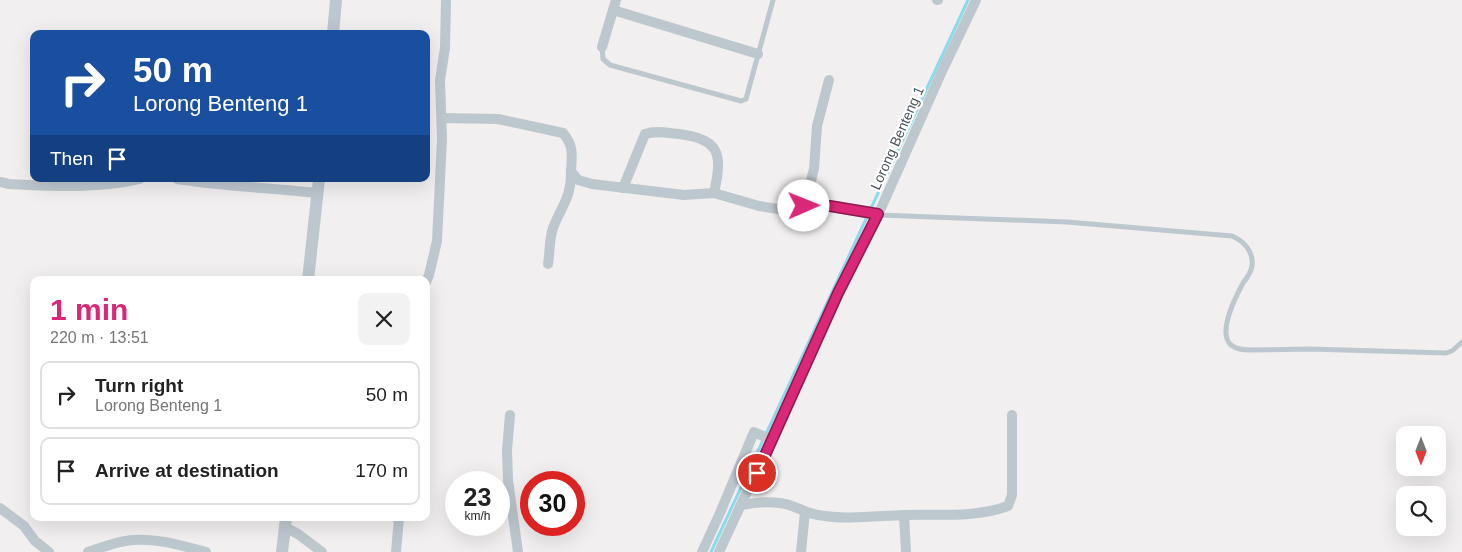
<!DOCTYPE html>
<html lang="en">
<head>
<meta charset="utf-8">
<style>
	:root { --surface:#fff; --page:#f2f2f2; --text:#222; --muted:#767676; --line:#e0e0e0; --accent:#db2777 }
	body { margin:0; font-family:Helvetica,sans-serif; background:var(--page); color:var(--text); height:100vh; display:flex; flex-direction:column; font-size:19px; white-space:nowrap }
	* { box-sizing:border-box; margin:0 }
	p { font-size:16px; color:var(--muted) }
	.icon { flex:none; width:28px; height:28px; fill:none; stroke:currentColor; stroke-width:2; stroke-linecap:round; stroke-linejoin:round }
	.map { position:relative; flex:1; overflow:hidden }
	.details { position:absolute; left:30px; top:276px; width:400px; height:245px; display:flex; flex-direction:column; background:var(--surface); border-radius:10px; box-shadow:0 5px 20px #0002 }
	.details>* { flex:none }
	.banner { position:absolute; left:30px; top:30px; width:400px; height:152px; border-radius:10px; box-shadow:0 5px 20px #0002; background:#1a4fa0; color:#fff; overflow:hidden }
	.needle { width:32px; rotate:180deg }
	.controls { position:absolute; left:1396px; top:426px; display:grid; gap:10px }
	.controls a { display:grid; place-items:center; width:50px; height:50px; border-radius:10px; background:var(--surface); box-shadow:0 5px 20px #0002; font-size:25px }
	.speed { position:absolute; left:445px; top:471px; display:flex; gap:10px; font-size:25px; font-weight:700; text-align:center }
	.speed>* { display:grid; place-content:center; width:65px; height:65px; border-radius:50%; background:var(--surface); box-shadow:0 5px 20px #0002; line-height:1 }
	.speed small { font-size:12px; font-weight:400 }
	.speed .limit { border:8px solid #d22; background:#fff; color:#111 }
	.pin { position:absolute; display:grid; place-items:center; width:42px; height:42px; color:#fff; margin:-21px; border:2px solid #fff; border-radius:50%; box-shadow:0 1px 5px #0007 }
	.me { position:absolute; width:55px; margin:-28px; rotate:89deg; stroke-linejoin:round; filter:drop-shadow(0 0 4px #0008) }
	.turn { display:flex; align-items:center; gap:18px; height:105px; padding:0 20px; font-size:22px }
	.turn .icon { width:65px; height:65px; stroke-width:2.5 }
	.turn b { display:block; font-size:35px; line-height:42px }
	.then { display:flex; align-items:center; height:48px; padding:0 20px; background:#0003; gap:10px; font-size:19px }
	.round { display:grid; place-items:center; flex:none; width:52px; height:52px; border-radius:10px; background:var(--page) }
	.overview { display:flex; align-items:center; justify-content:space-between; height:85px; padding:0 20px }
	h1 { font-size:30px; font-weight:700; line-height:38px; color:var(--accent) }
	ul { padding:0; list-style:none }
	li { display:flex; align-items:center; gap:15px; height:68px; margin:0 10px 8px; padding:0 10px; border:2px solid var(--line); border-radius:10px }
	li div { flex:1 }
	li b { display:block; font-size:19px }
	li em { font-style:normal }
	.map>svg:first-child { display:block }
</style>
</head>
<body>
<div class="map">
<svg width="1462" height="552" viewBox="0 0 1462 552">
	<rect width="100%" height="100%" fill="#f1efef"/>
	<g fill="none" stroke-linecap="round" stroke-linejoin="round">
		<!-- stream -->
		<path stroke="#8adaec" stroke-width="3" d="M711,552L968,0"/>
		<!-- service -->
		<g stroke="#bdc7ce" stroke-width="5">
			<path d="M602,47L603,59L610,65L741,101L746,99L773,0"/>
			<path d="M879,215L1067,222L1232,236C1244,241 1254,252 1252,266C1251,272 1247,278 1243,283C1236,296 1217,333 1231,345C1237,350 1244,350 1250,350L1310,349L1446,353L1452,351L1462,342"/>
		</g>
		<!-- minor -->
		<g stroke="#bdc7ce" stroke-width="10">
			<path d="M937,0H938"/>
			<path d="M613,10L758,54"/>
			<path d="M602,47L616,0"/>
			<path d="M442,118L498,119L563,133C574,146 572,155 571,171L578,180L592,184L684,195L714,193L759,206L778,209L819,205L878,215"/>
			<path d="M177,179C223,186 270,188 317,193"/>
			<path d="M0,182L9,184C53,186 98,189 140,179"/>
			<path d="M623,188L645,134C656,130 668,133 679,134C722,139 722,156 714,193"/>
			<path d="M804,206L814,169L817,126L829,80"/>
			<path d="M548,264C550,253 549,239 553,228C562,204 571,200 571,171"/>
			<path d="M426,282L429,275L437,241L442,139L440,80L445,48L446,0"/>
			<path d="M510,415L507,450L508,480L518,552"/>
			<path d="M742,505C758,502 776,500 792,506C801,509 809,514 818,515C845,520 876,516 904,515L906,552"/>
			<path d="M0,508L24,526L35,541L49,552"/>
			<path d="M904,515C938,514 975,518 1008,506L1012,495V415"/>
			<path d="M285,527L298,534L322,552"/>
			<path d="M88,552C103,547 118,541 133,540C157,538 183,546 206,552"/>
			<path d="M396,552L399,518"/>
			<path d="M702,552L720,513L754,432L772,440"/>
			<path d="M719,552L839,293L878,215L943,69L976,0"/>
			<path d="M801,552L805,512"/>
		</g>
		<!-- tertiary -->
		<g stroke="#bdc7ce" stroke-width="12">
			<path d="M333,34L336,0"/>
			<path d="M308,280L319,179"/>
			<path d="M282,552L286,518"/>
		</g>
	</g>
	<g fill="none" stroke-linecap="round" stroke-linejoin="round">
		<defs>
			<path id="route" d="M757,473L838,293L878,214L830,206H804"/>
		</defs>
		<!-- route casing -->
		<use href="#route" stroke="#8e194d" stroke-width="12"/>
		<!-- route -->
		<use href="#route" stroke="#db2777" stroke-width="9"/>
	</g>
	<g text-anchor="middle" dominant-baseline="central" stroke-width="4.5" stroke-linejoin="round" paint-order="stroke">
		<!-- street labels -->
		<g font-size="14" fill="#47535c" stroke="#fff">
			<text transform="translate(897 138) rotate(-66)">Lorong Benteng 1</text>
		</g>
	</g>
</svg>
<div class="controls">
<a><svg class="needle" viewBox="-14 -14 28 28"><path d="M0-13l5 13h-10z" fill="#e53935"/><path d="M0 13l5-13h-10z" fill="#767676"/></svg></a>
<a><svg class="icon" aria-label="search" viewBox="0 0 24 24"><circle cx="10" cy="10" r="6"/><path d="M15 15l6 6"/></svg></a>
</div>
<div class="speed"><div>23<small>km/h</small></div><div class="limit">30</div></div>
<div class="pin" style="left:757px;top:473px;background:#d93025"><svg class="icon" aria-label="arrive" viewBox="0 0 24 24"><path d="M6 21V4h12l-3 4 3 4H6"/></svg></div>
<svg class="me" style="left:804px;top:206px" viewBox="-20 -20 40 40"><circle r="19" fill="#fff"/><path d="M0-13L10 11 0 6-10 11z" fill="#db2777"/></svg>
<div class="banner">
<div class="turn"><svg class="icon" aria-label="right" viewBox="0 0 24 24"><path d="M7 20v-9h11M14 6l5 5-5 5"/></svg><div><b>50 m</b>Lorong Benteng 1</div></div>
<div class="then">Then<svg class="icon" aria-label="arrive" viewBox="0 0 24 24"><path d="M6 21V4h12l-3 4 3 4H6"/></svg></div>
</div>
<section class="details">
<div class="overview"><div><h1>1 min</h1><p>220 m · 13:51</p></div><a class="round"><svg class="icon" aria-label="close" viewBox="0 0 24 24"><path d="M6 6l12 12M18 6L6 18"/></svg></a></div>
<ul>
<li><svg class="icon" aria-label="right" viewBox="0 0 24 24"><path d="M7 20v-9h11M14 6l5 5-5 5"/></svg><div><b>Turn right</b><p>Lorong Benteng 1</p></div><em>50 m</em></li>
<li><svg class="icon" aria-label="arrive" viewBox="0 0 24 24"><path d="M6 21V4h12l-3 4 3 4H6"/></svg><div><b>Arrive at destination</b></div><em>170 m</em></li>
</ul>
</section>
</div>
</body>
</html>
